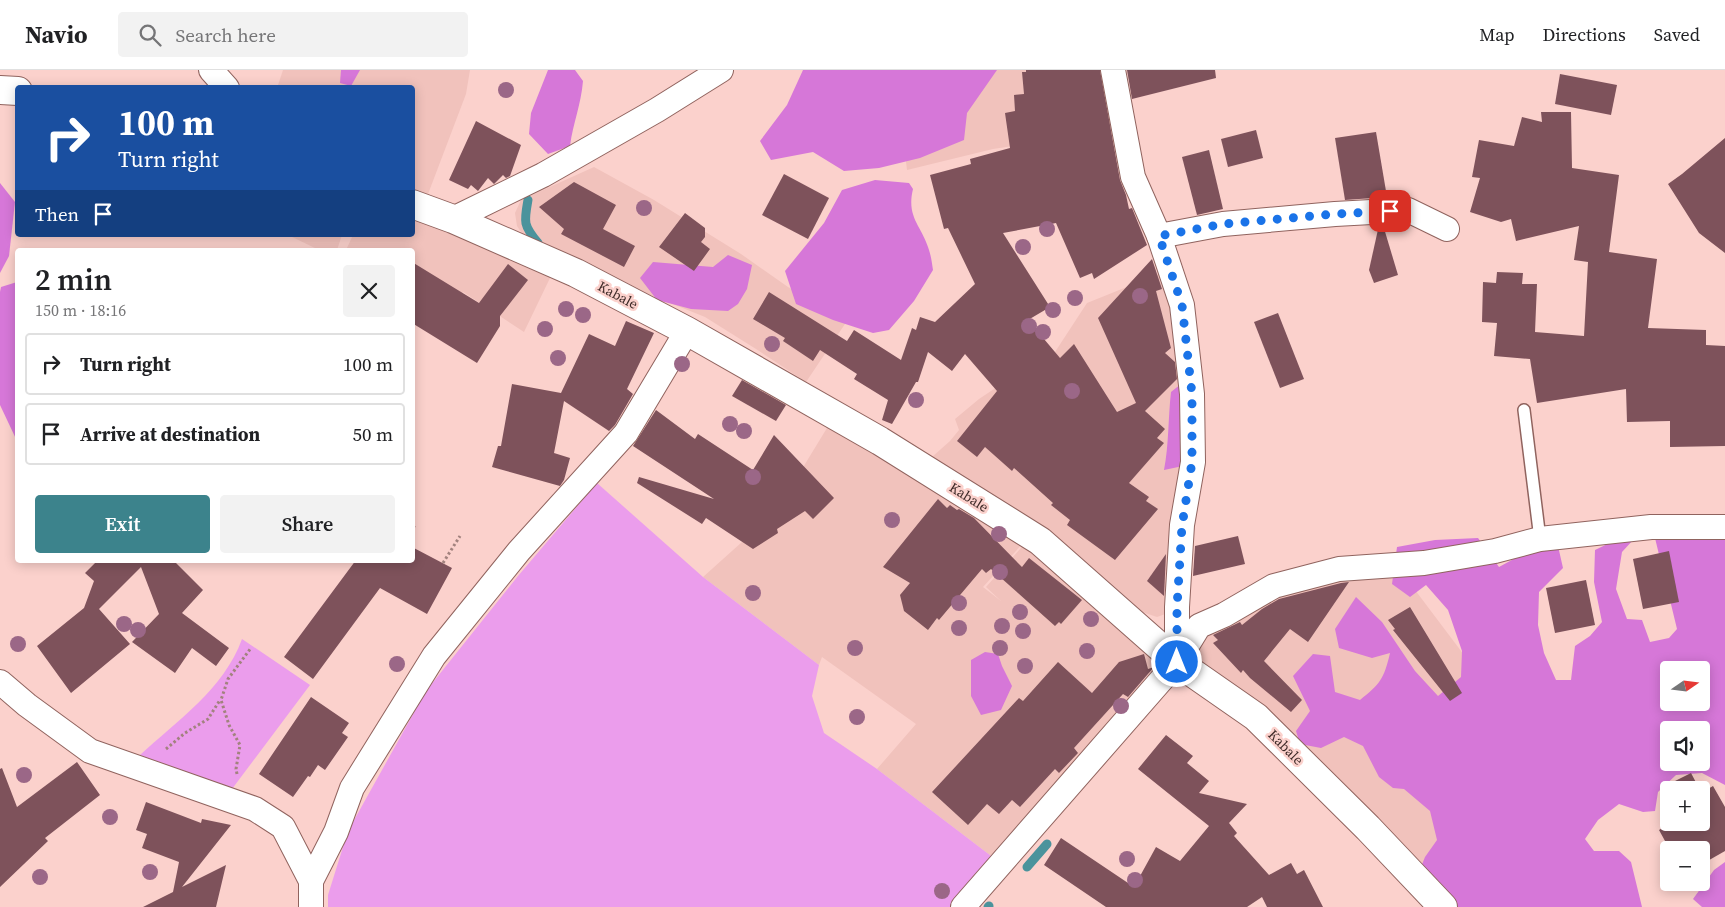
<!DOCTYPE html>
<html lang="en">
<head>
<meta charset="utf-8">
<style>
	:root { --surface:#fff; --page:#f2f2f2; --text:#202124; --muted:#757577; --line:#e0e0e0; --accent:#3c838c }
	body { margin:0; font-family:"Source Serif 4",serif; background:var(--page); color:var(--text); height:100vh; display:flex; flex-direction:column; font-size:19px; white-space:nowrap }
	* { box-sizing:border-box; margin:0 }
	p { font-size:16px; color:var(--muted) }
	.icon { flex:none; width:28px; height:28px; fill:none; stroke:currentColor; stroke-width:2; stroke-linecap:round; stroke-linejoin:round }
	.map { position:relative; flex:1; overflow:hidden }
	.drawer { position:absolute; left:15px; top:178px; width:400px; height:315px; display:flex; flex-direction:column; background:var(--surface); border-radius:5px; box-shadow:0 2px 12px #0003 }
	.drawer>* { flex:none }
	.guide { position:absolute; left:15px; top:15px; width:400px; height:152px; border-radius:5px; box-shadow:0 2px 12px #0003; background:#1a4fa0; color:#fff; overflow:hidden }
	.needle { width:32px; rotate:76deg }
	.fabs { position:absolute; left:1660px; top:591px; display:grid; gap:10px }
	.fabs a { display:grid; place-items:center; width:50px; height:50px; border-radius:5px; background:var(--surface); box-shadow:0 2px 12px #0003; font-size:25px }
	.pin { position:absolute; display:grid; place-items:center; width:42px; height:42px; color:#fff; margin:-21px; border-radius:10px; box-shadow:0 2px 8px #0006 }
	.me { position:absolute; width:55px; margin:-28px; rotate:0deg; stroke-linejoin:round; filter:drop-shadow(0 0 4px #0008) }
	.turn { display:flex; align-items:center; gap:18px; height:105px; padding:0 20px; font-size:22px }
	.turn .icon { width:65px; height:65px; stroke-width:2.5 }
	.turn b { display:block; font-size:35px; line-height:42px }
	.then { display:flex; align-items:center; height:48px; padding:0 20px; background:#0003; gap:10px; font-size:19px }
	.round { display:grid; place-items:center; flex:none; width:52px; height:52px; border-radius:5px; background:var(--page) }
	.overview { display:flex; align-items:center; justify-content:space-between; height:85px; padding:0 20px }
	h1 { font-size:30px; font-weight:600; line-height:38px }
	.cta { display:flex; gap:10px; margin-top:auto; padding:10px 20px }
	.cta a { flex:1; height:58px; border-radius:5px; background:var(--accent); color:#fff; font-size:20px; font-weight:600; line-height:58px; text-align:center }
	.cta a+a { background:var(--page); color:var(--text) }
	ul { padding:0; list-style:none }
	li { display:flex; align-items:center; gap:15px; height:62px; margin:0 10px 8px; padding:0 10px; border:2px solid var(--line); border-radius:5px }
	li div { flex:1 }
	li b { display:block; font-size:19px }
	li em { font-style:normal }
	header { display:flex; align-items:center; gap:30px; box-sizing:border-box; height:70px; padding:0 25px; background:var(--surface); border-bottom:1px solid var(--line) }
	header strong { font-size:24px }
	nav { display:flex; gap:28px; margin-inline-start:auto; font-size:18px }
	.search { width:350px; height:45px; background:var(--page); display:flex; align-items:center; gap:12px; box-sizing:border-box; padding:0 18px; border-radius:5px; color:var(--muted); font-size:19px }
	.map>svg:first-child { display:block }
</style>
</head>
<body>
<header>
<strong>Navio</strong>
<div class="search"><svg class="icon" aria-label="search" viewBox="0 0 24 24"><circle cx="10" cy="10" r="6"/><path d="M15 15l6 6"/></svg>Search here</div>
<nav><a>Map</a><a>Directions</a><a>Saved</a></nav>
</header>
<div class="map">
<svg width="1725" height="837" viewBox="0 0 1725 837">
	<rect width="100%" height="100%" fill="#fbd1cc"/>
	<!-- built -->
	<g fill="#f1c2bc">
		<path d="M283,0H470L466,24L425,132L413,127L412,18H277Z"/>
		<path d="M888,0H1107L1117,58L1047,71L993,79L907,100L899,32Z"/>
		<path d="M594,97L654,130L741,184L788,217L847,251L806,312L756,279L705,247L623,214L525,168L517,156L515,143L521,130Z"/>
		<path d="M413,147L555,204L550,208L524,262L463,222L447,248L413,228L412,180H346L353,165H412Z"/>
		<path d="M288,165H342L337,180H319Z"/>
		<path d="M1164,202L1180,267L1185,398L1168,543L1157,547L1136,540L1044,461L932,387L950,371L959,360L955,349L979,329L1018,303L1055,282L1087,233Z"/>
		<path d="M822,347L1025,471L983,517L1001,531L986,517L1028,470L1179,597L999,792L877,699L916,654L822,587L819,595L703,507L742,472L775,425L802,399L827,358Z"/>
		<path d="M1400,500L1550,699L1429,801L1337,709L1193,589L1196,572L1277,519Z"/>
	</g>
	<!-- green -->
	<g fill="#eb9dec">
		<path d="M597,413L703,507L819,595L812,626L824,663L877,699L999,792L950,837H328V825L348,761L426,621L518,506Z"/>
		<path d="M242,569L310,615L232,719L140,685C177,651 224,619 242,569Z"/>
	</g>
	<!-- forest -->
	<g fill="#d677d8" fill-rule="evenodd">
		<path d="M341,0H360L351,16L340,13Z"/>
		<path d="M548,0H575L583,11C581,35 573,53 570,76L548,84L529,64L531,43Z"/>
		<path d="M803,0H997L967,43L964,70L920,88L879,98L844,101L813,82L771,90L760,71L787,35Z"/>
		<path d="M875,110L909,113L913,119C906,148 922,156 929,180C931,186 932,193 933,200L914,231L889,260L873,263L833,250L796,234L785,201L824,153L842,120Z"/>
		<path d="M0,113L15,132L9,186L0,203Z"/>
		<path d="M728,185L752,195L747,219L738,234L728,241L691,239L657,230L640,208L653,192L713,197Z"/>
		<path d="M17,212H18L17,371L0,335V222L1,217Z"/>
		<path d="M1181,314L1183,396L1164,400C1169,375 1168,348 1171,322Z"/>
		<path d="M1725,465V715L1702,703L1676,705L1658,722L1655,741L1643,742L1619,734L1598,750L1585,769L1594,781H1619L1631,792L1642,837H1455L1419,802L1425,787L1437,770L1430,741L1404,719L1393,718L1379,707L1363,676L1344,667L1321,678L1300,674L1296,661L1310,641L1293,606L1313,584L1330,586L1335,622L1360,630C1380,614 1384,609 1390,583L1372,588L1339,578L1335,559L1356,527L1382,552L1415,601L1438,626L1461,607L1462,581L1448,540L1426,515L1410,527L1392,514L1397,477L1435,470L1478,468L1499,497L1530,480L1558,476L1563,498L1539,522L1538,555L1544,583L1556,610H1571L1575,576L1590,566L1602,552L1594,512L1595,480L1624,466L1634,469L1622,482L1616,519L1627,549L1642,550L1650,572L1669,568L1677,559L1655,468ZM1669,600H1701V632H1669ZM1669,660H1701V692H1669Z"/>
		<path d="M985,582L998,584L1002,596L1012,616L1001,640L981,645L971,626V590Z"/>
		<path d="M1725,792V837H1702L1693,829L1714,800Z"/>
	</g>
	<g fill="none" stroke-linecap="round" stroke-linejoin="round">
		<!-- stream -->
		<g stroke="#4b939c" stroke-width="9">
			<path d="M528,130C524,152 523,155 538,173"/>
			<path d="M1027,797L1047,774"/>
			<path d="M988,837L989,836"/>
		</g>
	</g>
	<!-- building -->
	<g fill="#7e525b">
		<path d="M1026,0H1100L1120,110L1126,125L1129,139L1132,138L1147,175L1094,209L1092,203L1080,208L1056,153L1003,163L1050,237L1028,250L1060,288L1074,274L1117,342L1136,333L1098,248L1152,189L1162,219L1156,221L1171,278L1165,283L1175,292L1177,309L1145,341L1165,359L1157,368L1164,373L1129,413L1149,427L1146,431L1158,439L1115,490L1067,455L1070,450L1051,435L1053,433L1014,398L1012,401L985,377L977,387L957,371L997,321L965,284L952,301L928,282L918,312H916L892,354L882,350L888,330L854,309L857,304L820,280L813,291L783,271L785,268L753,249L769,222L847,271L854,260L901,290L912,258L916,260L920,247L935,252L975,214L948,158L944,159L930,105L971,94L970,89L1010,78L1005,43L1015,41L1014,25L1024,24L1022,2H1026Z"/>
		<path d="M1127,0H1215L1216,8L1132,29Z"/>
		<path d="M1560,4L1617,15L1611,45L1555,34Z"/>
		<path d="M1541,42H1571L1572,98L1619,105L1609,182L1657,189L1648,258L1706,260V275L1725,276V376L1670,377V351L1627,352L1626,319L1537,333L1530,289L1494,286L1497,253L1482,252L1483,212L1496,213L1497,202L1523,203L1522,214H1537L1535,262L1584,266L1588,192L1574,190L1579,156L1516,171L1511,149L1501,152L1470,142L1480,108L1472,107L1479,70L1514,76L1522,47L1542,52Z"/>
		<path d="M476,51L521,75L510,106L506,108L503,105L494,114L488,108L478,121L471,115L468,119L449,110Z"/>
		<path d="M1256,60L1263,88L1228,97L1221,69Z"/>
		<path d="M1376,62L1387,127L1345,130L1335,68Z"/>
		<path d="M1725,68V183L1699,163L1668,114L1682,104Z"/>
		<path d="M1209,80L1223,139L1197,145L1182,87Z"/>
		<path d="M784,104L829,128L808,169L762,145Z"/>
		<path d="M574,112L616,135L603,159L635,176L624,197L561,164L564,159L539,137Z"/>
		<path d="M685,143L705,158V167L701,172L710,179L694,201L659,177Z"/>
		<path d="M1379,155H1383L1398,205L1374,213L1369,200Z"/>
		<path d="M412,192L479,233L508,194L528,210L500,246V256L477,293L412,253Z"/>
		<path d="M1278,243L1304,309L1280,318L1254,252Z"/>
		<path d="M626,251L654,263L627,319L633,324L615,355L609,361L564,331L554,383L570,388L564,410L560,416L492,397L498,376H501L512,314L561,323L589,264L615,276Z"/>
		<path d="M742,310L786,335L776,351L732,326Z"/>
		<path d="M656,340L695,369L698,364L753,400L774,365L834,428L813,449L805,441L777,459L778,463L753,479L706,448L702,454L637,413L639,407L714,429L633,376Z"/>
		<path d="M938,429L947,438L950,435L957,440L959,439L974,448L1022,497L1029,488L1082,530L1061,554L1059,552L1055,556L991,499L986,503L982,499L939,550L937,548L928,560L904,541L900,525L910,513L883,497Z"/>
		<path d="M1238,466L1245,494L1193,506L1195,476Z"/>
		<path d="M412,477L452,498L427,544L380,518L313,609L284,587L356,490H412Z"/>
		<path d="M1669,481L1679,532L1643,539L1633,489Z"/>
		<path d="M1166,484L1164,526L1147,511Z"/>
		<path d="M98,490H173L203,520L182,543L229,578L216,596L192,578L175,603L132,572L159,544L141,497L99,539L130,574L71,623L37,576L84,538L94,511L85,503Z"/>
		<path d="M1586,510L1595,555L1555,563L1546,518Z"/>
		<path d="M1349,512L1308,572L1290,559L1264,591L1302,630L1291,642L1250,608L1243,600L1241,603L1213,573L1218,570L1213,565L1240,552L1242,555L1262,539L1279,529L1341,513Z"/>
		<path d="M1410,537L1462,623L1450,631L1393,560L1395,559L1388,550Z"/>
		<path d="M1144,584L1148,599L1154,597L1128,627L1123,624L1074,678L1078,683L1059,703L1055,699L1020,737L1012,730L999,744L987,734L968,755L932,722L1019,628L1023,631L1058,592L1092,623L1119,592Z"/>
		<path d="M311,627L349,653L342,663L348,667L325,700L318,695L310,707L308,706L293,727L259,704Z"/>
		<path d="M1166,665L1193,686L1187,693L1209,711L1199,723L1247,734L1229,753L1237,763L1234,766L1269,805L1291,793L1297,804L1304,800L1323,837H1267L1262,827L1247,837H1106L1044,795L1061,768L1134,817L1156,777L1180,791L1209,756L1138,699Z"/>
		<path d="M77,692L100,725L45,768L48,771L0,817V699L2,698L17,737Z"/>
		<path d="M1691,703L1700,720H1669V723L1665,716Z"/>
		<path d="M1713,716L1725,737V781L1704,793L1701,788V780H1670L1659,760L1672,752H1701V723Z"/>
		<path d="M146,732L201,753L202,749L231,755L182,817L226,795L216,837H143L173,822L179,792L142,778L147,764L136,760Z"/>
	</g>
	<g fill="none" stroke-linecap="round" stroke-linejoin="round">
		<defs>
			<path id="service" d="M1524,340L1540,469"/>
			<g id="minor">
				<path d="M211,0L227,18"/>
				<path d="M1113,0L1133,107L1159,166L1182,235L1192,324L1193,392L1182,455L1177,537V592"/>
				<path d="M453,149L543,105L657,40L721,0"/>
				<path d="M1159,166L1223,154L1335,144L1408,140L1447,159"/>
				<path d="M0,612L27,635L90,681L255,739L283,757L311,811"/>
				<path d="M311,837V811L336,762L352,718L434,586L519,481L626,363L687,261"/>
				<path d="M963,837L1177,592L1199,556L1224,545L1274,516L1339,499L1424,493L1495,481L1540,469L1651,457H1725"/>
			</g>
			<g id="tertiary">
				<path d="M0,20L18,21"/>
				<path d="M412,134L453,149L576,203L687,261L880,371L1040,471L1177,592L1256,647L1368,758L1443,837"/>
			</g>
		</defs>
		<!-- service casing -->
		<use href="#service" stroke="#90635e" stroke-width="14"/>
		<!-- minor casing -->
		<use href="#minor" stroke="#90635e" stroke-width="26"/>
		<!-- tertiary casing -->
		<use href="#tertiary" stroke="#90635e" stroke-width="30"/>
		<!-- path -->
		<g stroke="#a2827e" stroke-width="3" stroke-dasharray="2.5 2.5" stroke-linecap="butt">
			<path d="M412,453L415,454L412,461"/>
			<path d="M443,493L460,466"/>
			<path d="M166,679L185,663L208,649L220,630"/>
			<path d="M237,704L236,699L240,675L229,655L221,630L228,609L251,578"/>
		</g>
		<!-- service -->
		<use href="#service" stroke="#fff" stroke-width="11"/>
		<!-- minor -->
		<use href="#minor" stroke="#fff" stroke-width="24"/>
		<!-- tertiary -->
		<use href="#tertiary" stroke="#fff" stroke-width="28"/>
	</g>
	<!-- trees -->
	<g fill="#9b6787">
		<circle cx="506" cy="20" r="8"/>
		<circle cx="644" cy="138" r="8"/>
		<circle cx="1047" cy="159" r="8"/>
		<circle cx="1023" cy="177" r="8"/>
		<circle cx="1140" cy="226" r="8"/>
		<circle cx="1075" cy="228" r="8"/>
		<circle cx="566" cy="239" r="8"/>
		<circle cx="1053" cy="240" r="8"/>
		<circle cx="583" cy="245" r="8"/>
		<circle cx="1029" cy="256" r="8"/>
		<circle cx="545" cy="259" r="8"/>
		<circle cx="1043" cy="262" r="8"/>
		<circle cx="772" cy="274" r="8"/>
		<circle cx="558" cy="288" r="8"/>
		<circle cx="682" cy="294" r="8"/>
		<circle cx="1072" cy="321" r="8"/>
		<circle cx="916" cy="330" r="8"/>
		<circle cx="730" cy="354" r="8"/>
		<circle cx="744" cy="361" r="8"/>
		<circle cx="753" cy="407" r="8"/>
		<circle cx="892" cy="450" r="8"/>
		<circle cx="999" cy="464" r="8"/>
		<circle cx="1000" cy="502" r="8"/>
		<circle cx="753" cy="523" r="8"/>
		<circle cx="959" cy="533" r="8"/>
		<circle cx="1020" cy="542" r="8"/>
		<circle cx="1091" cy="549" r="8"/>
		<circle cx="124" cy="554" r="8"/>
		<circle cx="1002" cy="556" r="8"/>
		<circle cx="959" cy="558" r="8"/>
		<circle cx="138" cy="560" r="8"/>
		<circle cx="1023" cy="561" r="8"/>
		<circle cx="18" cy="574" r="8"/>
		<circle cx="855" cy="578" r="8"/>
		<circle cx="1000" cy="578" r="8"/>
		<circle cx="1087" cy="581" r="8"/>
		<circle cx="397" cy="594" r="8"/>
		<circle cx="1025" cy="596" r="8"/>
		<circle cx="1121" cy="636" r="8"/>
		<circle cx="857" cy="647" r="8"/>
		<circle cx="24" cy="705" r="8"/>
		<circle cx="110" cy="747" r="8"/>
		<circle cx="1127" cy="789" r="8"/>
		<circle cx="150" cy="802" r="8"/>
		<circle cx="40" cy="807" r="8"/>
		<circle cx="1135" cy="810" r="8"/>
		<circle cx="942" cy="821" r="8"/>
	</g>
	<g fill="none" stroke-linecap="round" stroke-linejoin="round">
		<!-- route -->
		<path stroke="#1a73e8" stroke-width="9" stroke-dasharray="0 16.2" d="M1177,592V537L1182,456L1192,392V324L1182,235L1159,166L1223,154L1335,144L1390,141"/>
	</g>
	<g text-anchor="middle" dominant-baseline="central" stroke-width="5" stroke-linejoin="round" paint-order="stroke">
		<!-- street labels -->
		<g font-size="14" fill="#3d2927" stroke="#fbd1cc">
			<text transform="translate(618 225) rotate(28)">Kabale</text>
			<text transform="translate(969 427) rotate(32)">Kabale</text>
			<text transform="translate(1286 677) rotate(45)">Kabale</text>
		</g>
	</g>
</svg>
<div class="fabs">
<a><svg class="needle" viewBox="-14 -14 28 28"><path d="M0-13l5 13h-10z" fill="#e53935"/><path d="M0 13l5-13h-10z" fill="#757577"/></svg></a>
<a><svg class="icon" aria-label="sound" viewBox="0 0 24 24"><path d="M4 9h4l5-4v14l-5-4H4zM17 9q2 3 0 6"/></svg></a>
<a>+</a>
<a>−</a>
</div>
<div class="pin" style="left:1390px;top:141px;background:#d93025"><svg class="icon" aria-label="arrive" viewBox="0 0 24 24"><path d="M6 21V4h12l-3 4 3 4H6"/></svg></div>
<svg class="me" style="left:1177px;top:592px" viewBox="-20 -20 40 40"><circle r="17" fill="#1a73e8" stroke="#fff" stroke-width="3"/><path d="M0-11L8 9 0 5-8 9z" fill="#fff"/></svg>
<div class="guide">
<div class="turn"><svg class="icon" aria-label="right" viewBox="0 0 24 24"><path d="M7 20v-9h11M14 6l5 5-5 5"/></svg><div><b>100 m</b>Turn right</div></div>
<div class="then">Then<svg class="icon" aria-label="arrive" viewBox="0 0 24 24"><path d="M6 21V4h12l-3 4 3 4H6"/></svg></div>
</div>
<section class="drawer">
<div class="overview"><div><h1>2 min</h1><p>150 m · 18:16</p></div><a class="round"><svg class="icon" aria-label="close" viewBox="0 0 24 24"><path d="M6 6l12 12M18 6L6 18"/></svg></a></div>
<ul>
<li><svg class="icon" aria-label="right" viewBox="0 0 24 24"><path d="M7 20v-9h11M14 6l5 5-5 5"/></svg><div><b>Turn right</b></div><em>100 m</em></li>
<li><svg class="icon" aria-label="arrive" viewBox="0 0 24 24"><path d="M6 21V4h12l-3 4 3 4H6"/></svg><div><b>Arrive at destination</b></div><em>50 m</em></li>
</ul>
<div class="cta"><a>Exit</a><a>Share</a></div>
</section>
</div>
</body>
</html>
